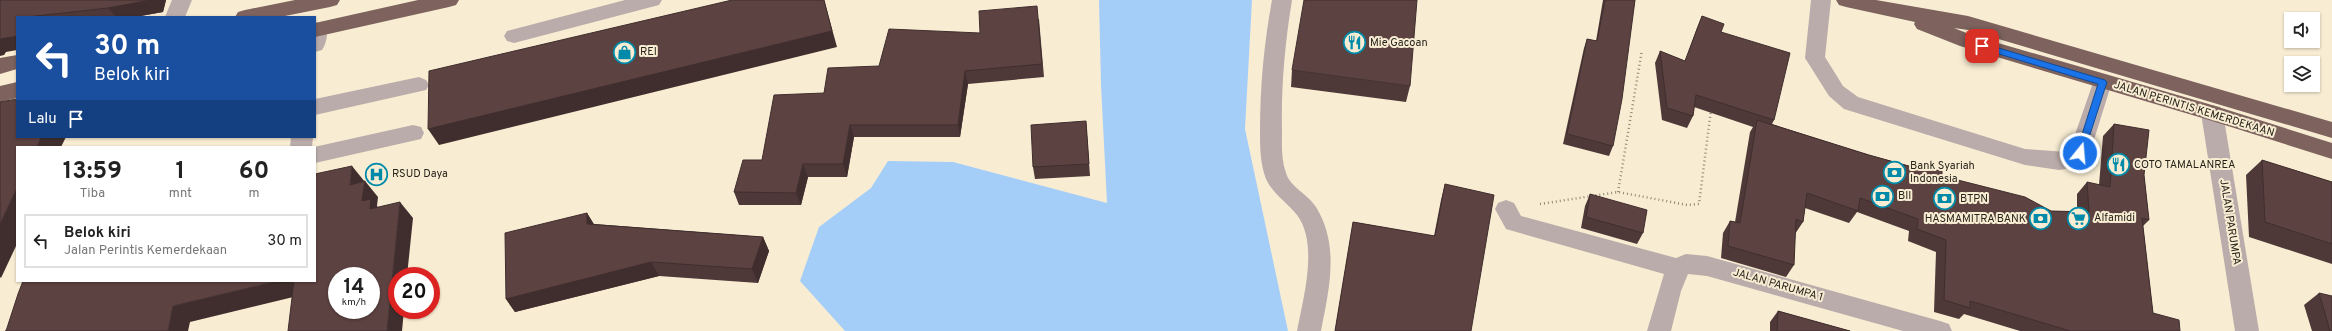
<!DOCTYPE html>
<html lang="id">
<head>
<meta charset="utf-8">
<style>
	:root { --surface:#fff; --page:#f2f2f2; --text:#222; --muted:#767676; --line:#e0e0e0 }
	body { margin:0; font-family:Overpass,sans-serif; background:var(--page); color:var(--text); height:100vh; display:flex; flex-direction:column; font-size:15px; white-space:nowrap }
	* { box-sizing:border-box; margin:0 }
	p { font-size:13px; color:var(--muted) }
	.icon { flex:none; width:22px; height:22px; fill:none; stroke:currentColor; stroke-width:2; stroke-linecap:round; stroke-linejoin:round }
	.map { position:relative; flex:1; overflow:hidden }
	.details { position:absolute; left:16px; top:146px; width:300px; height:136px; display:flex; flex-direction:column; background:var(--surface); border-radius:0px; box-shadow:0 1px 3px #0004 }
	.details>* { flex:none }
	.top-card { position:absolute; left:16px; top:16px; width:300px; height:122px; border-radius:0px; box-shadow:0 1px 3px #0004; background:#1a4fa0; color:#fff; overflow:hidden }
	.tools { position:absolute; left:2284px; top:12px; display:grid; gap:8px }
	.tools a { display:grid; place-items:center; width:36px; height:36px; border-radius:0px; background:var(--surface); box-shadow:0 1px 3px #0004; font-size:20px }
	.speed { position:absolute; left:328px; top:267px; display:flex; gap:8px; font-size:20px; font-weight:700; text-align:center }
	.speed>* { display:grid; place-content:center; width:52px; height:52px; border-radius:50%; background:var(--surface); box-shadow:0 1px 3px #0004; line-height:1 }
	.speed small { font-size:10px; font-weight:400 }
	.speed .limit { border:6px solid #d22; background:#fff; color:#111 }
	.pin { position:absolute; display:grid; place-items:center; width:34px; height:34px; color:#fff; margin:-17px; border-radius:8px; box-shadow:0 2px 6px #0006 }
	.me { position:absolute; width:44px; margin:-22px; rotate:17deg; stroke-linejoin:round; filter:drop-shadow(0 0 3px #0008) }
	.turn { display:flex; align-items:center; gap:14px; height:84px; padding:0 12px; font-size:18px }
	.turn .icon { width:52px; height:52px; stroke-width:2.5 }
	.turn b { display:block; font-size:28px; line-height:34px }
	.then { display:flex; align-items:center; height:38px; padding:0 12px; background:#0003; gap:8px; font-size:15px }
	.eta { display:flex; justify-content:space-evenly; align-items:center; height:68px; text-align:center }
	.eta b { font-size:24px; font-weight:700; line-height:28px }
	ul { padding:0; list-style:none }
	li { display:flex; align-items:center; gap:12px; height:54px; margin:0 8px 6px; padding:0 4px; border:2px solid var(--line); border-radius:0px }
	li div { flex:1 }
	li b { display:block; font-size:15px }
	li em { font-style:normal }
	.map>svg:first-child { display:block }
</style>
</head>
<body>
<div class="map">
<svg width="2332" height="331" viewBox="0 0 2332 331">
	<rect width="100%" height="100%" fill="#f8edd3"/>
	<!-- water -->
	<path fill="#a4cef8" d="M1099,0H1252L1245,129L1288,331H845L800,281L819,227L871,188L888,161L953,162L1107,203L1101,85Z"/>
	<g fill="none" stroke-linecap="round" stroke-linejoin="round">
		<!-- path -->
		<g stroke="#918977" stroke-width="2.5" stroke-dasharray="1 3" stroke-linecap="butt">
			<path d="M1618,192L1642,50"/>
			<path d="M1540,204L1618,192L1687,205L1699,204L1711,110"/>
		</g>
		<!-- minor -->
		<g fill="#baacaa" fill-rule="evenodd">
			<path d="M172,0H192L185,17H165Z"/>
			<path d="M625,0H662L659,5L514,43L507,41L504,36L507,31Z"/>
			<path d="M1272,0H1292C1285,43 1281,86 1282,131C1282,145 1281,159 1286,173C1290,187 1308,194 1316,207C1340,246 1329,289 1321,331H1297C1303,299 1319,244 1297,215C1285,200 1269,192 1264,173C1260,159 1260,144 1260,130C1260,86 1264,43 1272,0Z"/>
			<path d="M1811,0H1831L1825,57L1843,86L1858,97L2025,149L2067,152L2070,149L2095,77L2102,74L2109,77L2112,82L2088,159L2080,166L2072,168L2059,170L2025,165L1844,109L1829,96L1805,58Z"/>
			<path d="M315,22L324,24C329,32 327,42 322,50L315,52Z"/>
			<path d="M419,77L426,80L429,85L426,90L315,115V99Z"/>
			<path d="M2212,105L2220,107L2223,113L2259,331H2235L2201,113L2204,107Z"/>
			<path d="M413,125L421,127L424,133L421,139L315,163L314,147Z"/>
			<path d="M291,137H313L312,147H290Z"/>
			<path d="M1506,200L1514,203L1521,216L1676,258L1686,254L1707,256L1940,321L1949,324L1952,331H1903L1707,276L1688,274L1681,291L1671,331H1647L1664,274L1506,229L1495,209L1498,203Z"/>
		</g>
		<!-- highway -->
		<g fill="#7d625e" fill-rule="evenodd">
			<path d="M295,0H340L337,5L330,7L280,17H235L238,12L245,10Z"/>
			<path d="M418,0H459L456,5L449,7L315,37V23Z"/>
			<path d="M1836,0H1876L1968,16L2332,122V138L1968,30L1954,28L1974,36L2212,105L2332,143V159L2209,120L1960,46L1917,29L1914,24L1915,22L1846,7L1839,5Z"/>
			<path d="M17,55V69L0,74V58Z"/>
			<path d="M17,82V98L0,102V86Z"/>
		</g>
	</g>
	<!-- wall -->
	<g fill="#4f3938">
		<path d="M0,0H166L163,12L135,17H17L4,55Z"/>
		<path d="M1603,0H1635L1613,146L1609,156L1563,144L1584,48L1587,39L1596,41Z"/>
		<path d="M1702,16L1721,32L1774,120L1772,124L1869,155L1918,168L1919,166L1942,176L2051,211H2077V194L2087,182L2099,185L2103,136L2114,124L2144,175L2149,220L2143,226L2153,313L2180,331H2020L1964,314L1959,319L1934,312L1936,252L1908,241L1909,231L1857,212L1849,223L1805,208L1803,222L1795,234L1794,265L1786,277L1721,258L1723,233L1730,221L1735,222L1750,132L1753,127L1694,107L1693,116L1687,128L1662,120L1655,63L1660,51L1685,61L1697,28Z"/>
		<path d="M1039,19L1044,77L968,84L960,137H854L847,177H808L801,205H739L734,192L762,160L824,93L879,66L980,33Z"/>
		<path d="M1292,70L1410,86L1406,102L1291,87Z"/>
		<path d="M1086,121L1090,176L1035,179L1033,167Z"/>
		<path d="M2262,160L2332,182V264L2249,237L2246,175Z"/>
		<path d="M1445,184L1471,331H1335L1353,222L1434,236L1441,200Z"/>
		<path d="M1590,194L1643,233L1637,244L1581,228L1585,206Z"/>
		<path d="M587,213L594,224L763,237L769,251L758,283L659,276L515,312L506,299Z"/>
		<path d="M2319,293L2332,331H2312L2304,305Z"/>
		<path d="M1778,311L1850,331H1770V322Z"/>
	</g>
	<!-- shaded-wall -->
	<g fill="#402e2e">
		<path d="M151,0H166L163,12L135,17H116L108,8Z"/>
		<path d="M824,0L837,47L439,145L428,129Z"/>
		<path d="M17,36V50L6,52L4,55L0,56V39Z"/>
		<path d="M965,71L968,84L960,137L958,125Z"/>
		<path d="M850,125L854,137L847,177L843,164Z"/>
		<path d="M41,137H66L61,147H37Z"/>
		<path d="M803,164L808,177L801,205L796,193Z"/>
		<path d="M352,166L365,182V181L378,197L377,206L384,215L375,217L350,185Z"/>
		<path d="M17,188V244L1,278L0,277V224Z"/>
		<path d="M400,202L413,218L407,276H397V310H404L402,331H387Z"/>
		<path d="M587,213L595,227L587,224Z"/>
		<path d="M763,237L769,251L758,283L752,269Z"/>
		<path d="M651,262L659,276L515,312L506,299Z"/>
		<path d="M278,281H299L310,293L190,322L188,331H168L173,306Z"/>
	</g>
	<!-- building -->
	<g fill="#5c4241" stroke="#402e2e" fill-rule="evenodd">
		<path d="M0,0H151L108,8L27,17H17V36L0,39Z"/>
		<path d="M732,0H824L832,31L428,129L429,71Z"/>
		<path d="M1304,0H1417L1410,86L1292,70Z"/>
		<path d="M1605,0H1635L1622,99L1613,146L1567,134L1587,39L1597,41Z"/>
		<path d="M1037,6L1042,64L965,71L958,125H850L843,164H803L796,193L734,192L743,160H762L774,95L824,93L828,68L879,66L889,29L980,33L979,11Z"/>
		<path d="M1702,16L1724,24L1721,32L1790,53L1774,120L1696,95L1693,116L1667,108L1660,51L1685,61Z"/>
		<path d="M17,99V137H41L37,147H17V188L0,224V102Z"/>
		<path d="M1757,120L1869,155L1919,169V166L1942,171V176L2025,197L2051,211L2089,212L2087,182L2110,187L2114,124L2149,130L2144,175L2149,220L2142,218L2153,313L2179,320L2180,331H2070L1970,301V308L1944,300L1946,240L1917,229L1918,219L1860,198L1858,211L1807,193L1803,222L1796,219L1794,265L1728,246L1730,221L1740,223Z"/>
		<path d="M1086,121L1089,164L1033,167L1031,125Z"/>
		<path d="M2262,160L2332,182V244L2265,222Z"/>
		<path d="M352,166L350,185L365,181L362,201L371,199L370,209L400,202L387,331H288L294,281H315V174ZM337,276H371V310H337Z"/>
		<path d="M1445,184L1494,195L1471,331H1335L1353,222L1435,236Z"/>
		<path d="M1590,194L1647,210L1643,233L1586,217Z"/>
		<path d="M587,213V224L763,237L752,269L651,262L506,299L505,233Z"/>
		<path d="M23,281H278L173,306L168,331H5H6L18,294Z"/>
		<path d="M2319,293L2332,296V331H2330Z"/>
		<path d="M1778,311L1850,331H1777Z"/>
	</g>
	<!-- route -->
	<path fill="#1a73e8" stroke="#114b97" d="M1982,43L2105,80L2107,82L2083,156H2077L2076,153L2098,84L1979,48L1978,46Z"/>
	<!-- icons -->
	<defs>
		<symbol id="restaurant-ring" viewBox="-11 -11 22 22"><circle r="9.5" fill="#f8edd3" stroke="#008aa9" stroke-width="1.5"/><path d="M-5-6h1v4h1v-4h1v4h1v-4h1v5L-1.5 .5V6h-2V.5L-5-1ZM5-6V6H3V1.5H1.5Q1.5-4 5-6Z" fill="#008aa9"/></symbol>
		<symbol id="shop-ring" viewBox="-11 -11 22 22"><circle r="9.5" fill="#f8edd3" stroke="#008aa9" stroke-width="1.5"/><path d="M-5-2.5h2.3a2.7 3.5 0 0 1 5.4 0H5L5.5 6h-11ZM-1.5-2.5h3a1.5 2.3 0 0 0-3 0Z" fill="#008aa9"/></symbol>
		<symbol id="bank-ring" viewBox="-11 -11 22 22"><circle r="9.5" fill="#f8edd3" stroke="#008aa9" stroke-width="1.5"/><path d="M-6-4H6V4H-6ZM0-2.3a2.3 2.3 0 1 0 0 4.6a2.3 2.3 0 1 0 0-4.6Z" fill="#008aa9"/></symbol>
		<symbol id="hospital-ring" viewBox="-11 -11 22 22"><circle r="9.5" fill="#f8edd3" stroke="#008aa9" stroke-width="1.5"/><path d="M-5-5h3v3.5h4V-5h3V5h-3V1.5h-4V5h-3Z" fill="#008aa9"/></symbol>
		<symbol id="supermarket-ring" viewBox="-11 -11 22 22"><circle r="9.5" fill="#f8edd3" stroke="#008aa9" stroke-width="1.5"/><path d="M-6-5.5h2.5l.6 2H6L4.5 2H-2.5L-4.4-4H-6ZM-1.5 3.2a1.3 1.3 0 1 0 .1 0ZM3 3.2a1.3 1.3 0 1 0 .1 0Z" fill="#008aa9"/></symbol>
	</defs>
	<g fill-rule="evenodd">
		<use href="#restaurant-ring" x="1342" y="30" width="25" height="25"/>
		<use href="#shop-ring" x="612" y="40" width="25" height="25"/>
		<use href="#restaurant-ring" x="2106" y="152" width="25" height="25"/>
		<use href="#bank-ring" x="1882" y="160" width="25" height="25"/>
		<use href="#hospital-ring" x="364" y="162" width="25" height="25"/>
		<use href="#bank-ring" x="1870" y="184" width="25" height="25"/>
		<use href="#bank-ring" x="1932" y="186" width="25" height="25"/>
		<use href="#supermarket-ring" x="2066" y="206" width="25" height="25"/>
		<use href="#bank-ring" x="2028" y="206" width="25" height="25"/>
	</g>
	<g text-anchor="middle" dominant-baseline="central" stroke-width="4" stroke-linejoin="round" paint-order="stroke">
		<!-- poi labels -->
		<g font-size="11" fill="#28231a" stroke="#f8edd3" text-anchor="start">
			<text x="1370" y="43">Mie Gacoan</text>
			<text x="640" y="52">REI</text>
			<text x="2134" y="165">COTO TAMALANREA</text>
			<text x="1910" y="166">Bank Syariah<tspan x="1910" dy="13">Indonesia</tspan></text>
			<text x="392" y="174">RSUD Daya</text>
			<text x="1898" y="196">BII</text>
			<text x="1960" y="199">BTPN</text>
			<text x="2094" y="218">Alfamidi</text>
			<text x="2026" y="219" text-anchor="end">HASMAMITRA BANK</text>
		</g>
		<!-- street labels -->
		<g font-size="11" fill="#28231a" stroke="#f8edd3">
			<text transform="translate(2194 109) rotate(17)">JALAN PERINTIS KEMERDEKAAN</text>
			<text transform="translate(2230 222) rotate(81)">JALAN PARUMPA</text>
			<text transform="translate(1778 285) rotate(16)">JALAN PARUMPA 1</text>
		</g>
	</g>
</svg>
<div class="tools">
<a><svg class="icon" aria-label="sound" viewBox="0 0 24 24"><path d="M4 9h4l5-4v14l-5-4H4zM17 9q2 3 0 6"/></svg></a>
<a><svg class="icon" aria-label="layers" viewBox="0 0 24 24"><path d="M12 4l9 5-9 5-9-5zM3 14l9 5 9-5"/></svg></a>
</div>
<div class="speed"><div>14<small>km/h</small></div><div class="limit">20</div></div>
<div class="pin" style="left:1982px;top:46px;background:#d93025"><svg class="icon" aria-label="arrive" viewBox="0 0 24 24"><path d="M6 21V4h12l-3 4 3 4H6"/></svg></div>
<svg class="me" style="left:2080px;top:153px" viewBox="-20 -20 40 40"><circle r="17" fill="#1a73e8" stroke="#fff" stroke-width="3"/><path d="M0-11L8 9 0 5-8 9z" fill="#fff"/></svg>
<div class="top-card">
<div class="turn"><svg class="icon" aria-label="left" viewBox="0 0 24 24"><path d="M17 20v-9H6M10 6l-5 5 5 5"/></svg><div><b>30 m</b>Belok kiri</div></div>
<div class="then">Lalu<svg class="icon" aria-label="arrive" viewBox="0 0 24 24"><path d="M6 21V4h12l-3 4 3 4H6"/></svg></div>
</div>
<section class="details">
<div class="eta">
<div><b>13:59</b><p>Tiba</p></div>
<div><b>1</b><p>mnt</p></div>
<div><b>60</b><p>m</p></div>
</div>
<ul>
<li><svg class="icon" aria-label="left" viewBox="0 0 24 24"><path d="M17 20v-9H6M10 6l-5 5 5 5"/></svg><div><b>Belok kiri</b><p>Jalan Perintis Kemerdekaan</p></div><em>30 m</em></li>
</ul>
</section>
</div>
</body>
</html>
